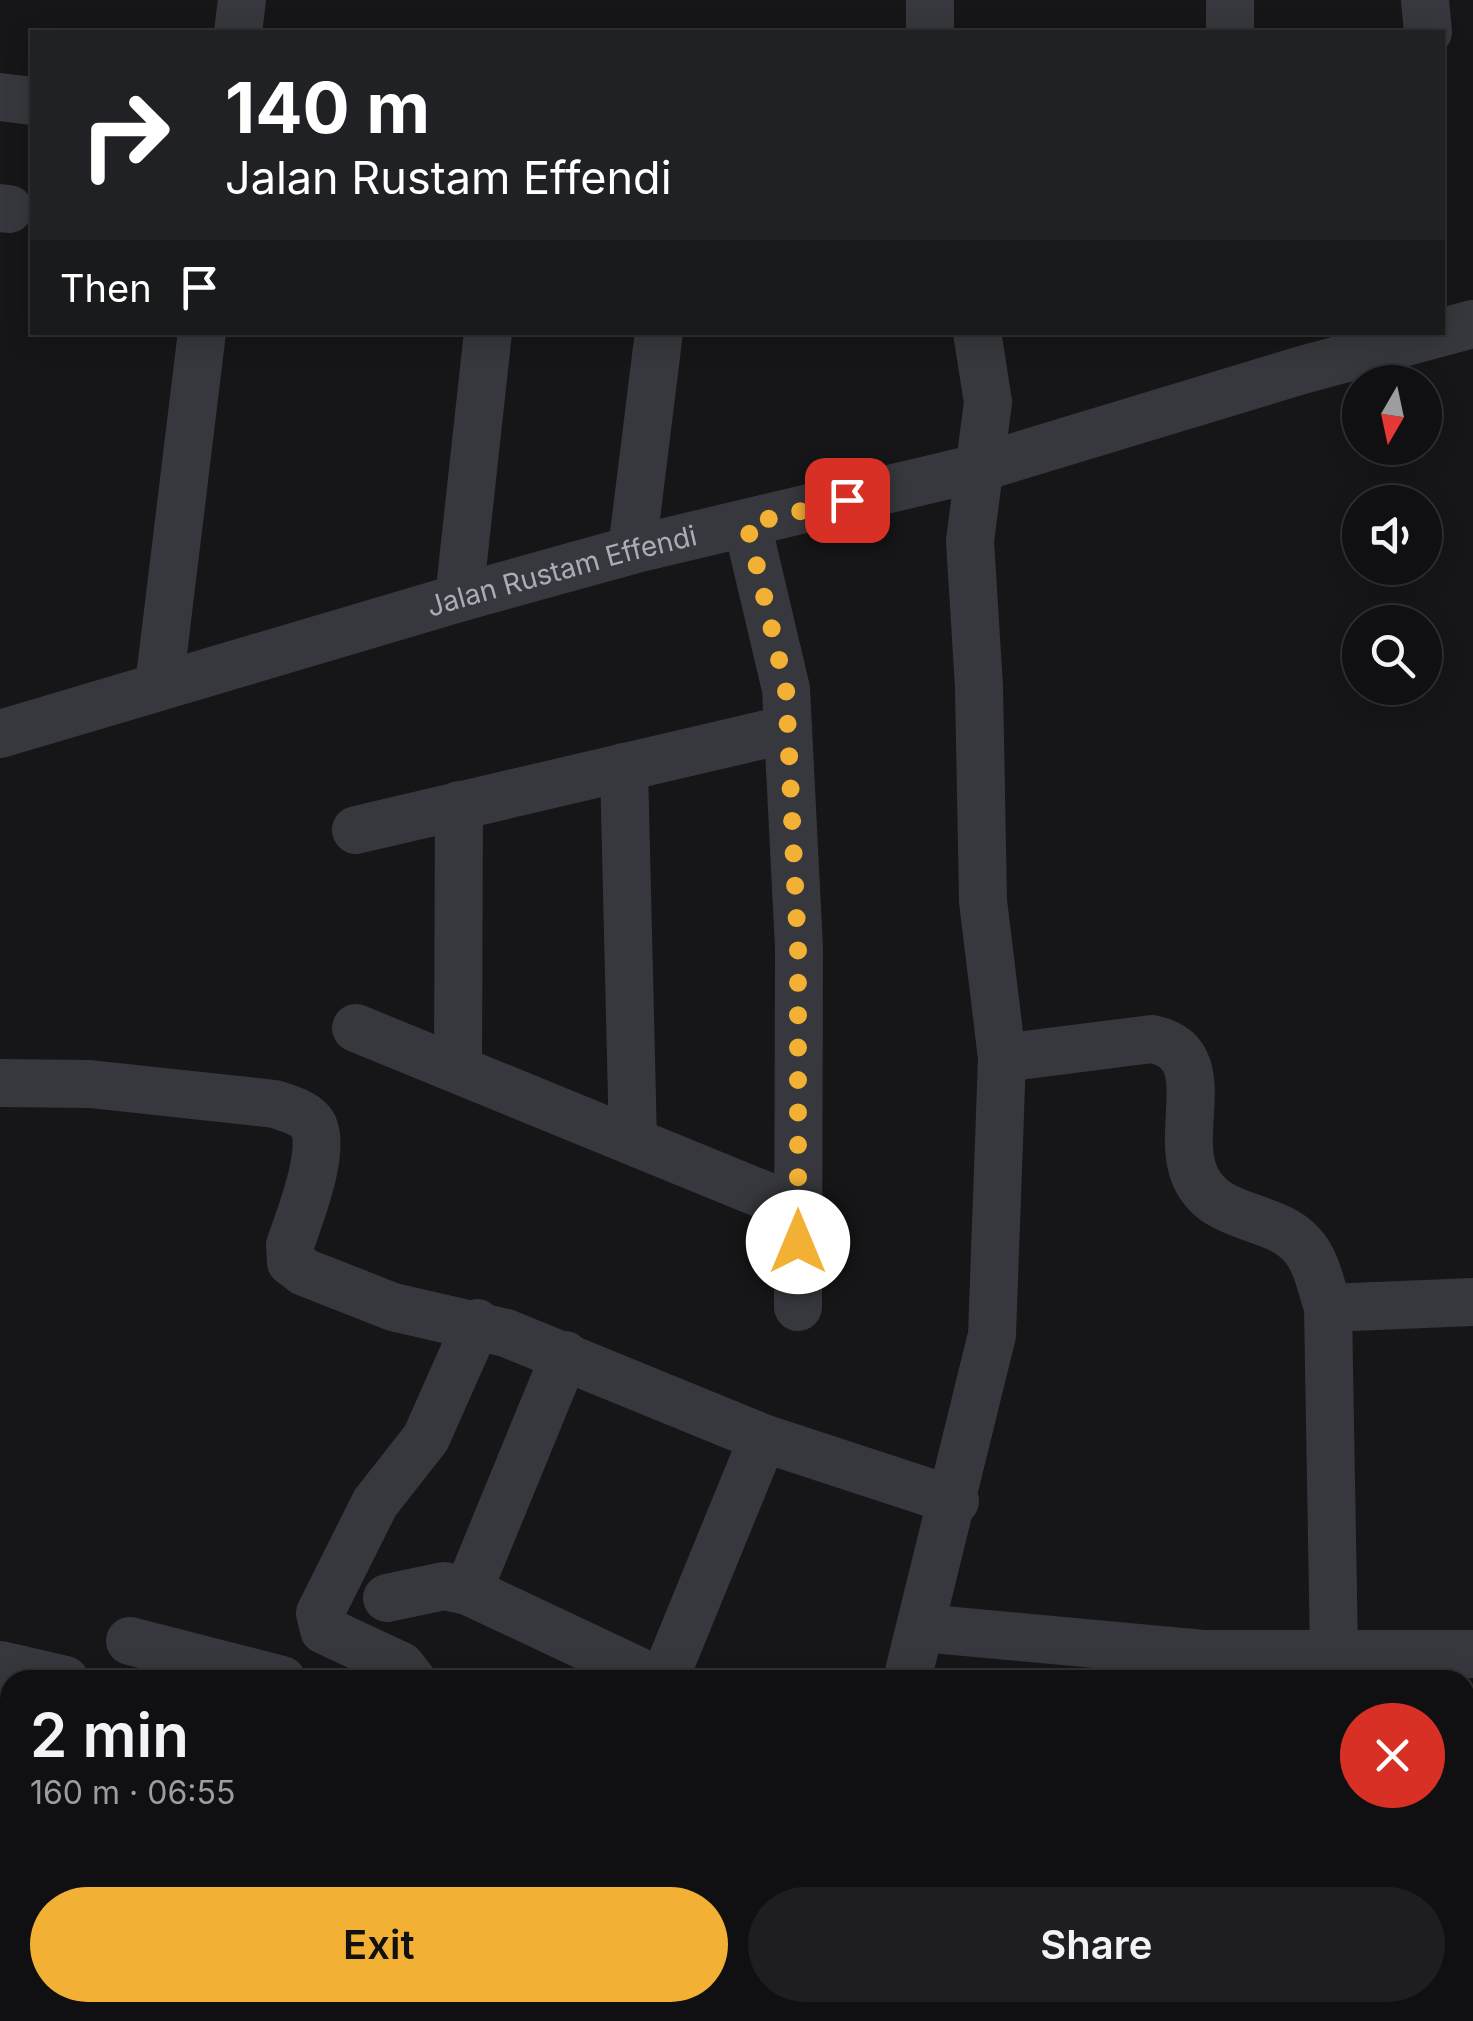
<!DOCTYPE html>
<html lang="en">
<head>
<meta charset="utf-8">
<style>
	:root { --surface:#101012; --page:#1e1e20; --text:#f1f3f6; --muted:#9c9d9f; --line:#303032; --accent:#f2b134 }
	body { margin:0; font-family:Inter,sans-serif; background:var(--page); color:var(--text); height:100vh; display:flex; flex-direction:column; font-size:38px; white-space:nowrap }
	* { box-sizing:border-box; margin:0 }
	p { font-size:32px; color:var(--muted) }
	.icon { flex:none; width:55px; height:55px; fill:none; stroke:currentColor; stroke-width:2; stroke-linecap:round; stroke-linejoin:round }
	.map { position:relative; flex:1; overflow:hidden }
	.drawer { position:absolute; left:0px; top:1670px; width:1475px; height:352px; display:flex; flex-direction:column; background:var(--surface); border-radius:30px 30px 0 0; box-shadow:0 5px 25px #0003,0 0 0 2px var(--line) }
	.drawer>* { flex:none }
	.guide { position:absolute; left:30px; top:30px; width:1415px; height:305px; border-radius:0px; box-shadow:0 5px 25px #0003,0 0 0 2px var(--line); background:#202124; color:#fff; overflow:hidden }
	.needle { width:65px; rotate:189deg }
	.controls { position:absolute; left:1342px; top:365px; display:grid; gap:20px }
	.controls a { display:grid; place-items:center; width:100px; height:100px; border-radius:50%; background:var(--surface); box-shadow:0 5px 25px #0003,0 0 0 2px var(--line); font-size:50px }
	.pin { position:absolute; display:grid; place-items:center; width:85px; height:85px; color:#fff; margin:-42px; border-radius:20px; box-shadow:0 5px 15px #0006 }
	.me { position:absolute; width:110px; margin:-55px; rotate:0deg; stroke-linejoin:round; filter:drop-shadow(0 0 8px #0008) }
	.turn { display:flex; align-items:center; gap:35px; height:210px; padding:0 30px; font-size:45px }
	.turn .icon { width:130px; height:130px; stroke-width:2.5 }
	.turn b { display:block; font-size:70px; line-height:85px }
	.then { display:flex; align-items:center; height:95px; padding:0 30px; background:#0003; gap:20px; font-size:38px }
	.round { display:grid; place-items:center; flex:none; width:105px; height:105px; border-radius:52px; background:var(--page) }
	.summary { display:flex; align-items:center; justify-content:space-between; height:170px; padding:0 30px }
	h1 { font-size:60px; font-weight:600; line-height:75px }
	.button { display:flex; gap:20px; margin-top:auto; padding:20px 30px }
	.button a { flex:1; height:115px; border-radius:60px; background:var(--accent); color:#111; font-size:40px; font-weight:600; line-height:115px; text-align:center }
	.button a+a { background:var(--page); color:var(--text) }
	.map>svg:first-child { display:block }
</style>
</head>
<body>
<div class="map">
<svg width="1473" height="2021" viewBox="0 0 1473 2021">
	<rect width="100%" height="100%" fill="#161618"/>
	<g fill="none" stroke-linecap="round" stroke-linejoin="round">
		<!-- minor -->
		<g stroke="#37383d" stroke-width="48">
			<path d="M930,0V32"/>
			<path d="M1425,0L1428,32"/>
			<path d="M238,32L242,0"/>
			<path d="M1230,32V0"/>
			<path d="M0,97L32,101"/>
			<path d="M0,208L9,209"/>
			<path d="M747,524L786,689L799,948L798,1307"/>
			<path d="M632,550L659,332"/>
			<path d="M459,598L488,332"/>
			<path d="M159,686L202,332"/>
			<path id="s1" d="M0,734L459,598L632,550L982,467L1302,370L1473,324"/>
			<path d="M624,767L633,1141"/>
			<path d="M356,830L788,729"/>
			<path d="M356,1028L798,1209"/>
			<path d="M1002,1058L1152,1039C1219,1053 1174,1127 1195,1176C1215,1222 1273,1212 1302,1245C1317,1261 1321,1287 1328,1308L1473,1302"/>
			<path d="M458,1069L459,805"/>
			<path d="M0,1083L90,1084L275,1104C286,1108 303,1112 311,1122C329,1144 299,1219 290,1245L291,1262L304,1272L393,1307L506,1333L763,1438L955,1501"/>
			<path d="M1328,1308L1334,1652"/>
			<path d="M565,1355L468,1591L657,1680"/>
			<path d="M387,1598L444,1586L468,1591"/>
			<path d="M922,1628L1203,1654H1473"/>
			<path d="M130,1641L282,1680"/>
			<path d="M0,1665L65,1680"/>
			<path d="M412,1680L401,1666L324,1630L320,1613L375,1503L426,1438L477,1323"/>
			<path d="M664,1680L763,1438"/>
			<path d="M907,1680L992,1335L1002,1058L983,901L979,687L970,541L988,402L977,332"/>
			<path d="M588,2012L610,2021"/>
			<path d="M893,2012L900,2021"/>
			<path d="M468,2021L471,2012"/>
			<path d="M829,2021L831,2012"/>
		</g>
	</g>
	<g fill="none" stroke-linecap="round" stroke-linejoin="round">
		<!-- route -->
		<path stroke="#f2b134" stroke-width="18" stroke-dasharray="0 32.4" d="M798,1242V948L786,689L747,524L847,500"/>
	</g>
	<g text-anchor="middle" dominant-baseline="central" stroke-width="10" stroke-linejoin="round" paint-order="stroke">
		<!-- street labels -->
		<g font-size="28" fill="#a8adb8" stroke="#111113">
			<text stroke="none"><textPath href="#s1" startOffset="585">Jalan Rustam Effendi</textPath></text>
		</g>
	</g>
</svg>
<div class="controls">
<a><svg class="needle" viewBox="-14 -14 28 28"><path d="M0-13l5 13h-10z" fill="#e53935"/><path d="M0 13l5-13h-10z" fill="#9c9d9f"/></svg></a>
<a><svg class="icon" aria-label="sound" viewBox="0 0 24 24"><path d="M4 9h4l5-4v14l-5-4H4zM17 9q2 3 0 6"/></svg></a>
<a><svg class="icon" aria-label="search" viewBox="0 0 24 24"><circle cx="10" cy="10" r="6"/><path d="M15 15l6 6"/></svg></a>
</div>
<div class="pin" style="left:847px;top:500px;background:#d93025"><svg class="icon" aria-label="arrive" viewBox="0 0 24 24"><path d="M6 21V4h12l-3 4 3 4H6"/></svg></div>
<svg class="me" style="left:798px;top:1242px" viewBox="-20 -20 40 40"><circle r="19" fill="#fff"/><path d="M0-13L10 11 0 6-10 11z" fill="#f2b134"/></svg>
<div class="guide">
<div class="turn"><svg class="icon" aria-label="right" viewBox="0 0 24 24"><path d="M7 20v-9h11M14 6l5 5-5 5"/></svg><div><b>140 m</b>Jalan Rustam Effendi</div></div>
<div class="then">Then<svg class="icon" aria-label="arrive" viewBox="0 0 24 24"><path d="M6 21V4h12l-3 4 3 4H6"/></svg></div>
</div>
<section class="drawer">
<div class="summary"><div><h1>2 min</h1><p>160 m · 06:55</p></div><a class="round" style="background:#d93025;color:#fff"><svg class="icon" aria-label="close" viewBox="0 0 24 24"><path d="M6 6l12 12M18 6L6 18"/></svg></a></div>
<div class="button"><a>Exit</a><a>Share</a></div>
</section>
</div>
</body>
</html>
